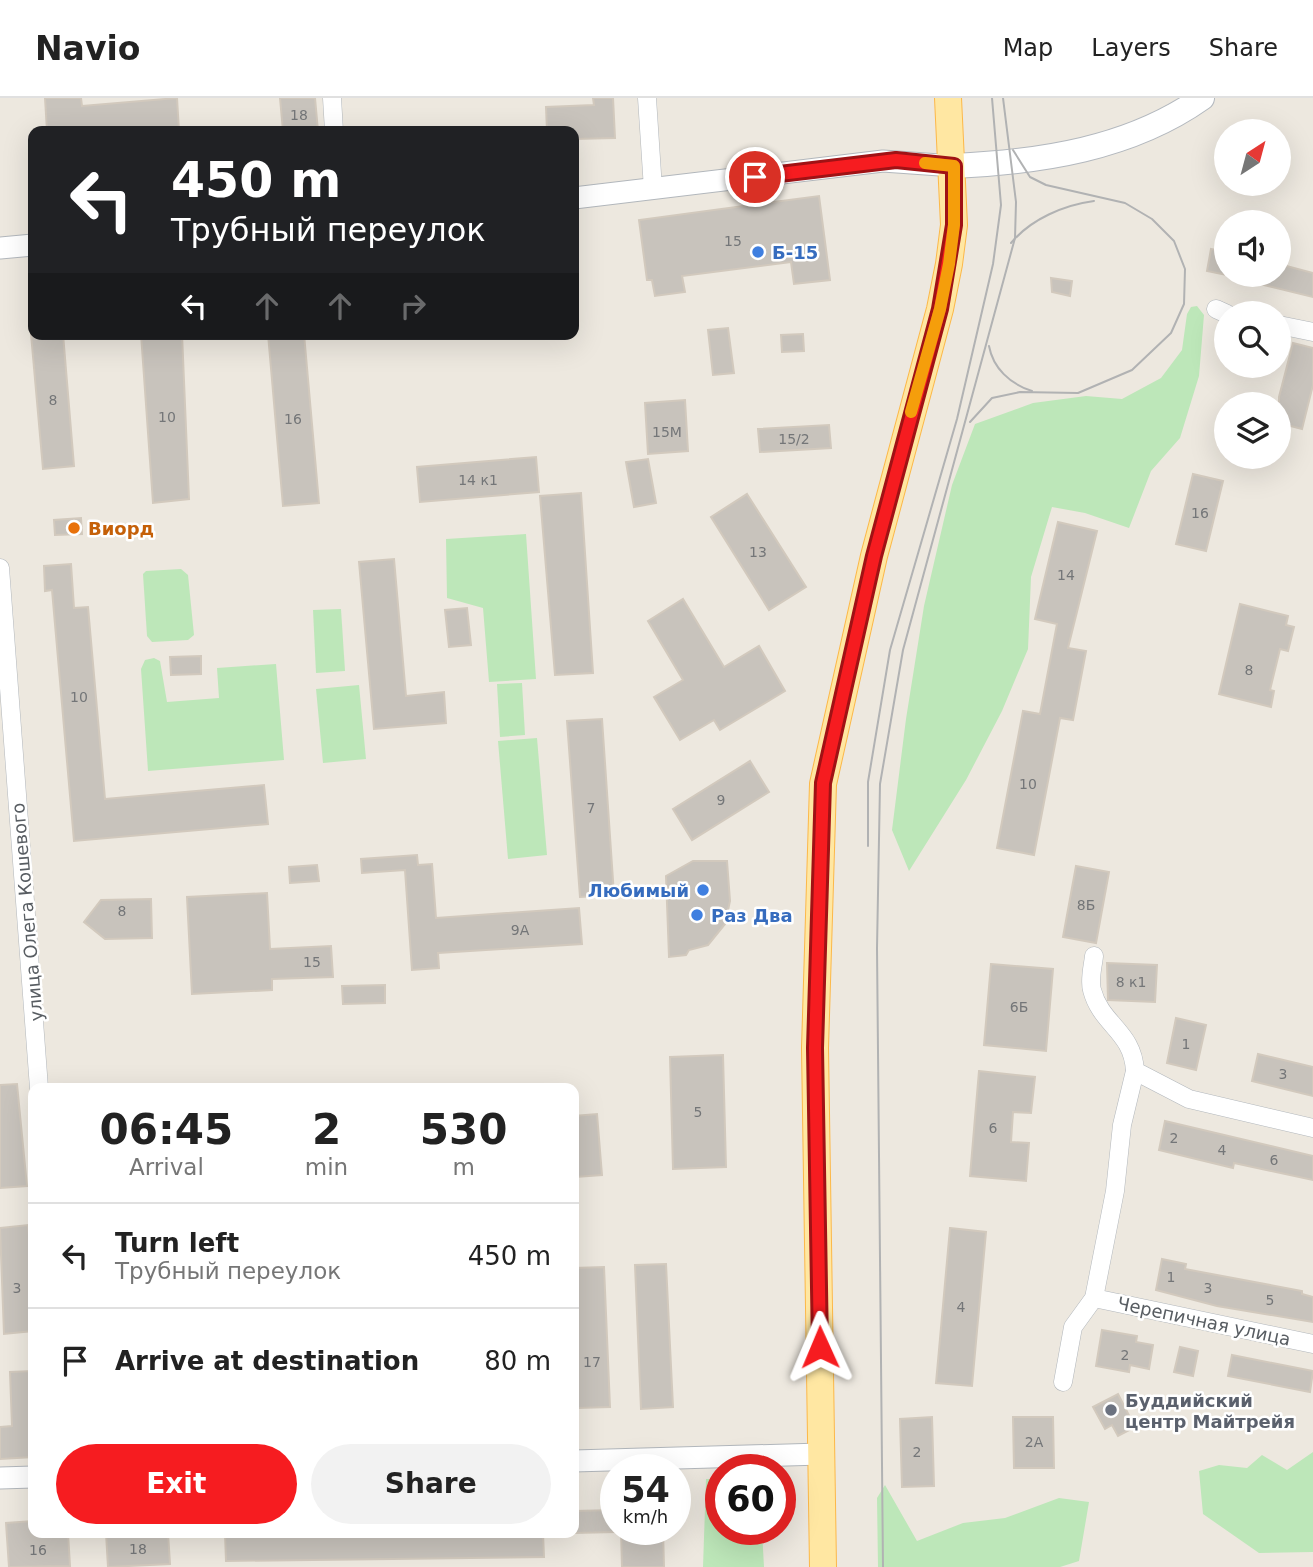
<!DOCTYPE html>
<html lang="en">
<head>
<meta charset="utf-8">
<style>
	:root { --surface:#fff; --page:#f2f2f2; --text:#222; --muted:#767676; --line:#e0e0e0; --accent:#f61c20 }
	body { margin:0; font-family:"DejaVu Sans",sans-serif; background:var(--page); color:var(--text); height:100vh; display:flex; flex-direction:column; font-size:26px; white-space:nowrap }
	* { box-sizing:border-box; margin:0 }
	p { font-size:23px; color:var(--muted) }
	.icon { flex:none; width:38px; height:38px; fill:none; stroke:currentColor; stroke-width:2; stroke-linecap:round; stroke-linejoin:round }
	.map { position:relative; flex:1; overflow:hidden }
	.details { position:absolute; left:28px; top:985px; width:551px; height:455px; display:flex; flex-direction:column; background:var(--surface); border-radius:14px; box-shadow:0 7px 28px #0002 }
	.details>* { flex:none }
	.guide { position:absolute; left:28px; top:28px; width:551px; height:214px; border-radius:14px; box-shadow:0 7px 28px #0002; background:#202124; color:#fff; overflow:hidden }
	.needle { width:46px; rotate:36deg }
	.controls { position:absolute; left:1214px; top:21px; display:grid; gap:14px }
	.controls a { display:grid; place-items:center; width:77px; height:77px; border-radius:50%; background:var(--surface); box-shadow:0 7px 28px #0002; font-size:35px }
	.speed { position:absolute; left:600px; top:1356px; display:flex; gap:14px; font-size:35px; font-weight:700; text-align:center }
	.speed>* { display:grid; place-content:center; width:91px; height:91px; border-radius:50%; background:var(--surface); box-shadow:0 7px 28px #0002; line-height:1 }
	.speed small { font-size:18px; font-weight:400 }
	.speed .limit { border:10px solid #d22; background:#fff; color:#111 }
	.pin { position:absolute; display:grid; place-items:center; width:60px; height:60px; color:#fff; margin:-30px; border:4px solid #fff; border-radius:50%; box-shadow:0 2px 7px #0007 }
	.me { position:absolute; width:77px; margin:-38px; rotate:359deg; stroke-linejoin:round; filter:drop-shadow(0 0 5px #0008) }
	.turn { display:flex; align-items:center; gap:24px; height:147px; padding:0 28px; font-size:32px }
	.turn .icon { width:91px; height:91px; stroke-width:2.5 }
	.turn b { display:block; font-size:49px; line-height:60px }
	.lanes { display:flex; align-items:center; height:66px; padding:0 28px; background:#0003; justify-content:center; gap:35px; direction:ltr }
	.lanes .off { opacity:.35 }
	.eta { display:flex; justify-content:space-evenly; align-items:center; height:119px; text-align:center }
	.eta b { font-size:42px; font-weight:600; line-height:49px }
	.action { display:flex; gap:14px; margin-top:auto; padding:14px 28px }
	.action a { flex:1; height:80px; border-radius:42px; background:var(--accent); color:#fff; font-size:28px; font-weight:600; line-height:80px; text-align:center }
	.action a+a { background:var(--page); color:var(--text) }
	ul { padding:0; list-style:none }
	li { display:flex; align-items:center; gap:21px; height:105px; padding:0 28px; border-top:2px solid var(--line) }
	li div { flex:1 }
	li b { display:block; font-size:26px }
	li em { font-style:normal }
	header { display:flex; align-items:center; gap:42px; box-sizing:border-box; height:98px; padding:0 35px; background:var(--surface); border-bottom:2px solid var(--line) }
	header strong { font-size:33px }
	nav { display:flex; gap:38px; margin-inline-start:auto; font-size:24px }
	.map>svg:first-child { display:block }
</style>
</head>
<body>
<header>
<strong>Navio</strong>
<nav><a>Map</a><a>Layers</a><a>Share</a></nav>
</header>
<div class="map">
<svg width="1313" height="1469" viewBox="0 0 1313 1469">
	<rect width="100%" height="100%" fill="#ede8df"/>
	<!-- green -->
	<g fill="#bde7b9">
		<path d="M1197,208L1204,217L1199,278L1180,340L1151,373L1129,430L1085,415L1052,409L1031,479L1028,551L1002,613L966,682L909,773L892,732L906,621L924,508L952,387L975,326L1033,305L1086,298L1122,301L1161,280L1182,252L1187,216L1191,209Z"/>
		<path d="M526,436L536,581L489,584L483,510L447,500L446,441Z"/>
		<path d="M181,471L188,477L194,537L188,542L152,544L147,538L143,476L146,473Z"/>
		<path d="M341,511L345,573L316,575L313,512Z"/>
		<path d="M154,560L160,563L167,604L219,600L217,570L276,566L284,662L148,673L141,571L145,562Z"/>
		<path d="M522,585L525,637L500,639L497,586Z"/>
		<path d="M359,587L366,661L323,665L316,591Z"/>
		<path d="M537,640L547,757L508,761L498,643Z"/>
		<path d="M1313,1354V1454L1259,1455L1203,1416L1199,1373L1219,1367L1247,1370L1262,1357L1287,1372Z"/>
		<path d="M706,1381H721V1432H762L764,1469H703Z"/>
		<path d="M885,1387L917,1443L963,1425L1005,1420L1059,1400L1089,1404L1079,1463L1060,1469H878L877,1400Z"/>
	</g>
	<!-- building -->
	<g fill="#c8c3bc" stroke="#d2c9bd" stroke-width="2">
		<path d="M45,0H81L82,8L177,0L179,33H47Z"/>
		<path d="M280,0H315L318,33H283Z"/>
		<path d="M593,0H613L615,40L574,41V33H547L546,9L594,7Z"/>
		<path d="M819,98L830,182L794,186L791,164L682,178L685,194L655,198L652,182H647L639,122Z"/>
		<path d="M1211,151L1227,154V177L1207,173Z"/>
		<path d="M1279,166L1313,175V199L1243,182L1244,177H1279Z"/>
		<path d="M1051,180L1072,183L1070,198L1052,194Z"/>
		<path d="M728,230L734,275L713,277L708,232Z"/>
		<path d="M31,236H63L74,368L43,371Z"/>
		<path d="M141,236H182L189,401L153,405Z"/>
		<path d="M268,236H304L319,405L283,408Z"/>
		<path d="M803,236L804,253L782,254L781,237Z"/>
		<path d="M1293,245L1313,250V287L1302,331L1279,325V299Z"/>
		<path d="M685,302L688,353L648,356L645,305Z"/>
		<path d="M829,327L831,350L760,354L758,331Z"/>
		<path d="M536,359L539,394L420,404L417,369Z"/>
		<path d="M648,361L656,405L634,409L626,364Z"/>
		<path d="M1193,376L1223,383L1206,453L1176,446Z"/>
		<path d="M581,395L593,575L555,577L540,398Z"/>
		<path d="M747,396L806,489L769,512L711,419Z"/>
		<path d="M81,420L82,436L55,437L54,422Z"/>
		<path d="M1058,424L1097,433L1068,550L1086,553L1073,622L1060,620L1034,757L997,750L1023,613L1040,616L1057,526L1035,521Z"/>
		<path d="M394,461L406,598L444,594L446,625L374,631L359,464Z"/>
		<path d="M71,466L74,510L88,509L105,701L264,687L268,726L74,743L52,492L45,493L44,468Z"/>
		<path d="M683,501L724,569L759,548L785,593L720,632L714,622L680,642L654,599L683,582L648,523Z"/>
		<path d="M1240,506L1288,518L1286,527L1294,529L1288,553L1280,551L1270,592L1274,593L1271,609L1219,596Z"/>
		<path d="M467,510L471,547L449,549L445,512Z"/>
		<path d="M201,558V576L171,577L170,559Z"/>
		<path d="M602,621L614,797L580,799L567,623Z"/>
		<path d="M750,663L769,694L692,742L673,711Z"/>
		<path d="M417,757L418,767L432,766L436,820L579,810L582,846L438,855L439,870L412,872L405,772L362,775L361,761Z"/>
		<path d="M693,763H727L730,803L725,826L708,847L689,852L686,857L669,859L666,778Z"/>
		<path d="M317,767L319,783L290,785L289,769Z"/>
		<path d="M1076,768L1109,774L1096,845L1063,839Z"/>
		<path d="M267,795L270,851L331,848L333,879L272,881V892L192,896L187,799Z"/>
		<path d="M151,801L152,840L105,841L84,824L101,802Z"/>
		<path d="M1107,865L1157,867L1155,904L1108,902Z"/>
		<path d="M991,866L1053,871L1046,953L984,947Z"/>
		<path d="M385,887V905L343,906L342,888Z"/>
		<path d="M1176,920L1206,927L1196,972L1167,965Z"/>
		<path d="M1258,956L1313,969V998L1252,983Z"/>
		<path d="M723,957L726,1069L673,1071L670,959Z"/>
		<path d="M979,973L1035,979L1031,1015L1013,1014L1011,1044L1029,1045L1026,1083L970,1078Z"/>
		<path d="M17,986L27,1088L0,1090V987Z"/>
		<path d="M597,1016L602,1077L576,1079L574,1018Z"/>
		<path d="M1165,1023L1313,1058V1082L1234,1065L1233,1070L1159,1052Z"/>
		<path d="M28,1127L33,1178V1233L4,1236L0,1130Z"/>
		<path d="M950,1130L986,1134L972,1288L936,1285Z"/>
		<path d="M1162,1161L1186,1166L1185,1171L1302,1193V1196L1313,1199V1224L1217,1208L1156,1192Z"/>
		<path d="M666,1166L673,1309L641,1311L635,1167Z"/>
		<path d="M604,1169L610,1309L578,1310L574,1170Z"/>
		<path d="M1102,1232L1137,1238L1136,1244L1153,1247L1149,1271L1130,1267L1129,1274L1096,1268Z"/>
		<path d="M1180,1249L1198,1253L1193,1278L1174,1274Z"/>
		<path d="M1232,1257L1313,1273L1310,1294L1228,1278Z"/>
		<path d="M33,1273V1359L0,1361V1329L12,1328L10,1274Z"/>
		<path d="M1118,1296L1135,1329L1118,1338L1112,1327L1105,1331L1093,1309Z"/>
		<path d="M932,1319L934,1388L902,1389L900,1321Z"/>
		<path d="M1013,1319H1053L1054,1370H1014Z"/>
		<path d="M616,1412V1434L574,1435V1413Z"/>
		<path d="M33,1423V1435H68L70,1468L9,1469L6,1425Z"/>
		<path d="M621,1432H663L664,1469H622Z"/>
		<path d="M106,1435H168L170,1466L108,1469Z"/>
		<path d="M225,1435H543L544,1459L226,1463Z"/>
	</g>
	<g fill="none" stroke-linecap="round" stroke-linejoin="round">
		<defs>
			<g id="minor">
				<path d="M332,0L334,33"/>
				<path d="M647,0L653,91"/>
				<path d="M1216,211L1227,216"/>
				<path d="M1279,227L1313,234"/>
				<path d="M0,470L39,990"/>
				<path d="M1094,858C1093,868 1089,882 1092,892C1101,927 1133,933 1135,973L1189,1001L1313,1030"/>
				<path d="M1094,1200L1313,1246"/>
				<path d="M1063,1284L1073,1229L1094,1200L1115,1093L1122,1027L1135,973"/>
			</g>
			<g id="tertiary">
				<path d="M574,100L883,63L954,68"/>
				<path d="M0,150L33,147"/>
				<path d="M574,1363L821,1356"/>
				<path d="M0,1380L33,1379"/>
			</g>
			<path id="secondary" d="M954,68C1040,64 1130,51 1202,0"/>
			<path id="primary" d="M823,1469L815,950L823,686L874,458L940,211L949,166L954,127L948,0"/>
		</defs>
		<!-- minor casing -->
		<use href="#minor" stroke="#b2b7bc" stroke-width="19"/>
		<!-- tertiary casing -->
		<use href="#tertiary" stroke="#b2b7bc" stroke-width="23"/>
		<!-- secondary casing -->
		<use href="#secondary" stroke="#b3b8be" stroke-width="26"/>
		<!-- primary casing -->
		<use href="#primary" stroke="#fcb849" stroke-width="28"/>
		<!-- minor -->
		<use href="#minor" stroke="#fff" stroke-width="18"/>
		<!-- tertiary -->
		<use href="#tertiary" stroke="#fff" stroke-width="21"/>
		<!-- secondary -->
		<use href="#secondary" stroke="#fff" stroke-width="24"/>
		<!-- primary -->
		<use href="#primary" stroke="#ffe7a2" stroke-width="26"/>
		<!-- tram -->
		<g stroke="#b1b2b3" stroke-width="2">
			<path d="M1011,145C1031,121 1064,107 1094,103"/>
			<path d="M989,248C993,270 1010,286 1032,293"/>
			<path d="M970,324L992,300L1020,294L1078,295L1132,272L1171,235L1184,206L1185,171L1174,143L1152,121L1125,105L1046,87L1030,79L1013,52"/>
			<path d="M868,748V684L890,552L957,321L993,166L1001,107L992,0"/>
			<path d="M883,1469L877,850L880,686L903,552L1015,140L1016,104L1003,0"/>
		</g>
	</g>
	<g fill="none" stroke-linecap="round" stroke-linejoin="round">
		<defs>
			<path id="route" d="M755,79L896,62L954,68V127L940,211L874,458L823,685L815,950L820,1249"/>
		</defs>
		<!-- route casing -->
		<use href="#route" stroke="#a01215" stroke-width="18"/>
		<!-- route -->
		<use href="#route" stroke="#f61c20" stroke-width="12"/>
		<!-- slow -->
		<path stroke="#f59e0b" stroke-width="12" d="M911,314L940,211L949,166L954,127V68L925,65"/>
	</g>
	<!-- markers -->
	<g fill="#3f7fe0" stroke="#fff" stroke-width="2.5">
		<circle cx="758" cy="154" r="7"/>
		<circle cx="703" cy="792" r="7"/>
		<circle cx="697" cy="817" r="7"/>
	</g>
	<circle fill="#e8710a" stroke="#fff" stroke-width="2.5" cx="74" cy="430" r="7"/>
	<circle fill="#6b7280" stroke="#fff" stroke-width="2.5" cx="1111" cy="1312" r="7"/>
	<g text-anchor="middle" dominant-baseline="central" stroke-width="5" stroke-linejoin="round" paint-order="stroke">
		<!-- number labels -->
		<g font-size="14" fill="#747678">
			<text x="299" y="17">18</text>
			<text x="733" y="143">15</text>
			<text x="53" y="302">8</text>
			<text x="167" y="319">10</text>
			<text x="293" y="321">16</text>
			<text x="667" y="334">15М</text>
			<text x="794" y="341">15/2</text>
			<text x="478" y="382">14 к1</text>
			<text x="1200" y="415">16</text>
			<text x="758" y="454">13</text>
			<text x="1066" y="477">14</text>
			<text x="1249" y="572">8</text>
			<text x="79" y="599">10</text>
			<text x="1028" y="686">10</text>
			<text x="721" y="702">9</text>
			<text x="591" y="710">7</text>
			<text x="1086" y="807">8Б</text>
			<text x="122" y="813">8</text>
			<text x="520" y="832">9А</text>
			<text x="312" y="864">15</text>
			<text x="1131" y="884">8 к1</text>
			<text x="1019" y="909">6Б</text>
			<text x="1186" y="946">1</text>
			<text x="1283" y="976">3</text>
			<text x="698" y="1014">5</text>
			<text x="993" y="1030">6</text>
			<text x="1174" y="1040">2</text>
			<text x="1222" y="1052">4</text>
			<text x="1274" y="1062">6</text>
			<text x="1171" y="1179">1</text>
			<text x="17" y="1190">3</text>
			<text x="1208" y="1190">3</text>
			<text x="1270" y="1202">5</text>
			<text x="961" y="1209">4</text>
			<text x="1125" y="1257">2</text>
			<text x="592" y="1264">17</text>
			<text x="1034" y="1344">2А</text>
			<text x="917" y="1354">2</text>
			<text x="138" y="1451">18</text>
			<text x="38" y="1452">16</text>
		</g>
		<!-- shop labels -->
		<g font-size="18" font-weight="bold" fill="#366cbe" stroke="#fff" text-anchor="start">
			<text x="772" y="154">Б-15</text>
			<text x="689" y="792" text-anchor="end">Любимый</text>
			<text x="711" y="817">Раз Два</text>
		</g>
		<!-- food labels -->
		<g font-size="18" font-weight="bold" fill="#c56008" stroke="#fff" text-anchor="start">
			<text x="88" y="430">Виорд</text>
		</g>
		<!-- street labels -->
		<g font-size="18" fill="#585d62" stroke="#fff">
			<text transform="translate(27 814) rotate(-95)">улица Олега Кошевого</text>
			<text transform="translate(1204 1223) rotate(12)">Черепичная улица</text>
		</g>
		<!-- worship labels -->
		<g font-size="18" font-weight="bold" fill="#5b616d" stroke="#fff" text-anchor="start">
			<text x="1125" y="1302">Буддийский<tspan x="1125" dy="21">центр Майтрейя</tspan></text>
		</g>
	</g>
</svg>
<div class="controls">
<a><svg class="needle" viewBox="-14 -14 28 28"><path d="M0-13l5 13h-10z" fill="#e53935"/><path d="M0 13l5-13h-10z" fill="#767676"/></svg></a>
<a><svg class="icon" aria-label="sound" viewBox="0 0 24 24"><path d="M4 9h4l5-4v14l-5-4H4zM17 9q2 3 0 6"/></svg></a>
<a><svg class="icon" aria-label="search" viewBox="0 0 24 24"><circle cx="10" cy="10" r="6"/><path d="M15 15l6 6"/></svg></a>
<a><svg class="icon" aria-label="layers" viewBox="0 0 24 24"><path d="M12 4l9 5-9 5-9-5zM3 14l9 5 9-5"/></svg></a>
</div>
<div class="speed"><div>54<small>km/h</small></div><div class="limit">60</div></div>
<div class="pin" style="left:755px;top:79px;background:#d93025"><svg class="icon" aria-label="arrive" viewBox="0 0 24 24"><path d="M6 21V4h12l-3 4 3 4H6"/></svg></div>
<svg class="me" style="left:820px;top:1249px" viewBox="-20 -20 40 40"><path d="M0-17L14 15 0 8-14 15z" fill="#f61c20" stroke="#fff" stroke-width="4"/></svg>
<div class="guide">
<div class="turn"><svg class="icon" aria-label="left" viewBox="0 0 24 24"><path d="M17 20v-9H6M10 6l-5 5 5 5"/></svg><div><b>450 m</b>Трубный переулок</div></div>
<div class="lanes"><svg class="icon" aria-label="left" viewBox="0 0 24 24"><path d="M17 20v-9H6M10 6l-5 5 5 5"/></svg><svg class="icon off" aria-label="ahead" viewBox="0 0 24 24"><path d="M12 20V5M6 11l6-6 6 6"/></svg><svg class="icon off" aria-label="ahead" viewBox="0 0 24 24"><path d="M12 20V5M6 11l6-6 6 6"/></svg><svg class="icon off" aria-label="right" viewBox="0 0 24 24"><path d="M7 20v-9h11M14 6l5 5-5 5"/></svg></div>
</div>
<section class="details">
<div class="eta">
<div><b>06:45</b><p>Arrival</p></div>
<div><b>2</b><p>min</p></div>
<div><b>530</b><p>m</p></div>
</div>
<ul>
<li><svg class="icon" aria-label="left" viewBox="0 0 24 24"><path d="M17 20v-9H6M10 6l-5 5 5 5"/></svg><div><b>Turn left</b><p>Трубный переулок</p></div><em>450 m</em></li>
<li><svg class="icon" aria-label="arrive" viewBox="0 0 24 24"><path d="M6 21V4h12l-3 4 3 4H6"/></svg><div><b>Arrive at destination</b></div><em>80 m</em></li>
</ul>
<div class="action"><a>Exit</a><a>Share</a></div>
</section>
</div>
</body>
</html>
